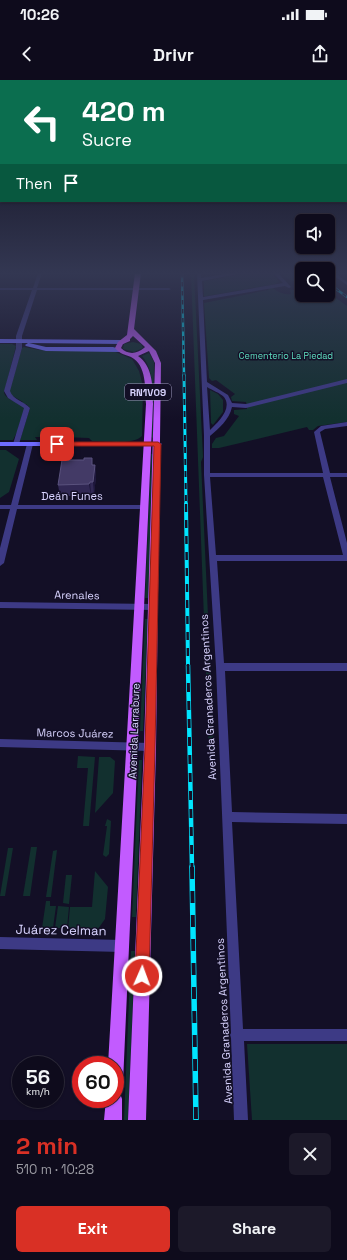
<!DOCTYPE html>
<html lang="en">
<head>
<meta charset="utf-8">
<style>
	:root { --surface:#0e0b1c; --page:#1c1929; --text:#f1f3f6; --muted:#9b9ba3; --line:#2e2b3b; --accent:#d93025 }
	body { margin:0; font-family:"Space Grotesk",sans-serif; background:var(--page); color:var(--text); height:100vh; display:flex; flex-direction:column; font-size:15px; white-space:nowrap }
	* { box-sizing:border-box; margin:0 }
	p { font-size:13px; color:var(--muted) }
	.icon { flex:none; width:22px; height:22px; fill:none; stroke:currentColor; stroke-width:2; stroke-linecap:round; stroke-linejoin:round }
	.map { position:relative; height:1040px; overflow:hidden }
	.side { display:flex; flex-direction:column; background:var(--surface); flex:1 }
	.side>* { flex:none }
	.top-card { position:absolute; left:0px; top:0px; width:347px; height:122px; box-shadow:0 1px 3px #0004,0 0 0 1px var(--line); background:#0b6e4f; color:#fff; overflow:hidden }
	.buttons { position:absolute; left:295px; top:134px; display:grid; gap:8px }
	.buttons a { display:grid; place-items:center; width:40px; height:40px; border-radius:6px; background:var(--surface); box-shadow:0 1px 3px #0004,0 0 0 1px var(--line); font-size:20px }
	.speed { position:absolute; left:12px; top:976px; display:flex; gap:8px; font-size:20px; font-weight:700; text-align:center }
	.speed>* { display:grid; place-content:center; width:52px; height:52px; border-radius:50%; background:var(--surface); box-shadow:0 1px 3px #0004,0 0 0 1px var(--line); line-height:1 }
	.speed small { font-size:10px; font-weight:400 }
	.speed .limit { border:6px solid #d22; background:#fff; color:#111 }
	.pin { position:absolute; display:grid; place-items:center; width:34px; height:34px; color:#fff; margin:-17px; border-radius:8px; box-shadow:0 2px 6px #0006 }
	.me { position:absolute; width:44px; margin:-22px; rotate:2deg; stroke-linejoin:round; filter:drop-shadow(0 0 3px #0008) }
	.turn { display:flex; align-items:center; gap:14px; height:84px; padding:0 16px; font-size:18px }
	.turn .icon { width:52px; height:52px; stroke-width:2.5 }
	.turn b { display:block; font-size:28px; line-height:34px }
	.then { display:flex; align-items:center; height:38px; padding:0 16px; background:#0003; gap:8px; font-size:15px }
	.round { display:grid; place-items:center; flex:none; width:42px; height:42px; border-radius:6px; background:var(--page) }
	.headline { display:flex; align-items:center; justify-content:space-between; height:68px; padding:0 16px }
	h1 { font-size:24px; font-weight:600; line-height:30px; color:var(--accent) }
	.button { display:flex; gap:8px; margin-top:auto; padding:8px 16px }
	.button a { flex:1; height:46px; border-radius:6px; background:var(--accent); color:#fff; font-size:16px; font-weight:600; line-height:46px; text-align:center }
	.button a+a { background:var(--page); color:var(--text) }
	.status { display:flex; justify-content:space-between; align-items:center; height:28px; padding:0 20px; background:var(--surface); direction:ltr }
	.status svg { height:11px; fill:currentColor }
	header { display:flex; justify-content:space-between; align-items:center; height:52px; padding:0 16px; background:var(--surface); font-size:18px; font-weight:600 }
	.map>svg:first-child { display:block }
</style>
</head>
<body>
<div class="status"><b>10:26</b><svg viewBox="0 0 49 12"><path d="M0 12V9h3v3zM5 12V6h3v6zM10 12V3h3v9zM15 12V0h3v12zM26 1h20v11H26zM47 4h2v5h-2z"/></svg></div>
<header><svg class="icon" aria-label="back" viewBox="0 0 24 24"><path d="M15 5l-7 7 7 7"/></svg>Drivr<svg class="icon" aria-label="share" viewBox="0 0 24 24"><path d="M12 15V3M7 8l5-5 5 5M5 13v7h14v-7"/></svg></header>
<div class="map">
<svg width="347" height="1040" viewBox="0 0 347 1040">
	<rect width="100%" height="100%" fill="#130f26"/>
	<!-- green -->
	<g fill="#12302f">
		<path d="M191,193H194L203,377L201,382L214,668L209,673Z"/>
		<path d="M249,193H272L279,202L275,204L207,216H204V201Z"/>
		<path d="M282,193H302V215H328V212L347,226V342L318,346L313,350H309L307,347L219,368H212V364L216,358L224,356L239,336L234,334V330L247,329L246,322L232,321L231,317L235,314L216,300L212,301L209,298L204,223L268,210L269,208L272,207C277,212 284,215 291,214L290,210H295L299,204L287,198Z"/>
		<path d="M133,262L141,264L143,268L134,272L123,269L124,264Z"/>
		<path d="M0,264H12L16,266L4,313C7,320 16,322 23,322L11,315L9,312L22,268L24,267L39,270L113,271L132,279L139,291L143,306L142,356C134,365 104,361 92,361L89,358L62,357L64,360H63L60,357H35L37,360H20L30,328L26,324H20L25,328L18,348V350L13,360H0Z"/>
		<path d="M149,273L154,282L153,358L151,357C152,335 158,293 142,276Z"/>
		<path d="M210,310L218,314L223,320V332L213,345L211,343Z"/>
		<path d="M0,370H6L19,379L9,412L0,418Z"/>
		<path d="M151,374H154L148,518H145Z"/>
		<path d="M145,539H148L143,651H140Z"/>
		<path d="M78,676L95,677L89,746H83L88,688H77Z"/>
		<path d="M99,677H110L115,681L113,713L95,733Z"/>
		<path d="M139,680H142L136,837H132Z"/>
		<path d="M107,739L111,741L109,774L106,777L103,775L107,746H105Z"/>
		<path d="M31,767H37L30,816H23Z"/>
		<path d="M8,768H13L5,816H0Z"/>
		<path d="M57,770L51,817H46L53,771Z"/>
		<path d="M95,791L108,807L105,839L98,849L68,848L70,827H92Z"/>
		<path d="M66,795H72L69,824L63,823Z"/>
		<path d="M46,821H50V826H56L53,848H42Z"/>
		<path d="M58,826L69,827L67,848H55Z"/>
		<path d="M131,871H135L128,1040H124Z"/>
		<path d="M247,964H347V1040H252Z"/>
	</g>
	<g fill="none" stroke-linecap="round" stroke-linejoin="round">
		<!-- street -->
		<g fill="#3d3a85" fill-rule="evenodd">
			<path d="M38,193H42L37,208H169L171,209L169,210H37L22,256V268L10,311C13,320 24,321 30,328L19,364L16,366L13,364L24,328L8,318L4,311L16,268V256L32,210H0V208H33Z"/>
			<path d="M197,193H201V198L230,193H243L202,201L203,217L283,203L273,193H278L291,207L289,208L285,206L203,220L207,302L228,315L232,323L246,324L347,299V303L246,328L232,327C229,340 219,348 210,356V393H323L314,352L321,346L347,342V346L325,349L320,352L330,393H347V397H330L347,463V481H217L224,583H347V591H225L232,732L347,734V744L232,742L243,949H347V961H244L248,1040H234L231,958L230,955L231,953L216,587L204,395V356ZM207,307C212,310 220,313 224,317C233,329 217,343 210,350ZM210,397H323L343,475H216Z"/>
			<path d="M330,193H335L347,202V205Z"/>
			<path d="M30,362L33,364L18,425H144L147,427L144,429H17L4,483L0,486V468L10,429H0V425H11L27,364Z"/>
			<path d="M0,522L154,524L157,525L158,527L157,529L154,530L0,528Z"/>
			<path d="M0,659L150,663L153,664L155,667L153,670L150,671L0,667Z"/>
			<path d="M0,857L122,860L126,862L128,866L126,870L122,872L0,869Z"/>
		</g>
		<!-- secondary -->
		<g fill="#6f6bff" fill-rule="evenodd">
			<path d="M0,259L123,260L126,262L123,264L29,263L46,267H113L123,270L120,272L46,271L26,266L25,265L28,263H0Z"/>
			<path d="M0,362H158L162,364L158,366H0Z"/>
		</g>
		<!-- primary -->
		<path fill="#c25bff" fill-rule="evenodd" d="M135,193H141L134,249L156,271L161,283L156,667L146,1040H128L144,667L155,283L149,271L138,276C153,286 153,308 153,324L123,1003L121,1009L115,1011L120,1013L122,1019V1040H104L106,1019H115V985H108L146,324C145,309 147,285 131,277C124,274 120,274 115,268L118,262L127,255ZM133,256L145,267L144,268C137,274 128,275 121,268L123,264L130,261V259Z"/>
		<defs>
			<g id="rail-far4">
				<path d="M182,193L184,296"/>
				<path d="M328,203L347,217"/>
			</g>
			<path id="rail-far3" d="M184,295L186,425"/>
			<path id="rail-far2" d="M186,424L188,586"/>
			<path id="rail-far1" d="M188,585L192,788"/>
			<path id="rail" d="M192,787L196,1040"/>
		</defs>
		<!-- rail-far4 casing -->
		<use href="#rail-far4" stroke="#00e5ff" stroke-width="2.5"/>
		<!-- rail-far3 casing -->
		<use href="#rail-far3" stroke="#00e5ff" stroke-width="3"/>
		<!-- rail-far2 casing -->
		<use href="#rail-far2" stroke="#00e5ff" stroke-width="4"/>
		<!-- rail-far1 casing -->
		<use href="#rail-far1" stroke="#00e5ff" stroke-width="4.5"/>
		<!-- rail casing -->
		<use href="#rail" stroke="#00e5ff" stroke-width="5.5"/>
		<!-- rail-far4 -->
		<use href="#rail-far4" stroke="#130f26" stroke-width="1.5" stroke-dasharray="4.5" stroke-linecap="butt"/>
		<!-- rail-far3 -->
		<use href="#rail-far3" stroke="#130f26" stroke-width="2" stroke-dasharray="6" stroke-linecap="butt"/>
		<!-- rail-far2 -->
		<use href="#rail-far2" stroke="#130f26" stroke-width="2.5" stroke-dasharray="8" stroke-linecap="butt"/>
		<!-- rail-far1 -->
		<use href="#rail-far1" stroke="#130f26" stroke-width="3" stroke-dasharray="9" stroke-linecap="butt"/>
		<!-- rail -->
		<use href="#rail" stroke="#130f26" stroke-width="4" stroke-dasharray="12" stroke-linecap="butt"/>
	</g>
	<!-- wall -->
	<path fill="#312854" d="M84,380L93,385H95L96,397L94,414H91V416H60L58,405Z"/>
	<!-- shaded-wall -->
	<g fill="#1d163a">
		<path d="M95,385L96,397L94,414L93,402Z"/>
		<path d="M90,402L91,414V416L89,404Z"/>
	</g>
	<!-- building -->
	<path fill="#433a66" stroke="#5a527e" d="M84,378H92V385H95L93,402H90L89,404L58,405L62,380H84Z"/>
	<!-- sky -->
	<linearGradient id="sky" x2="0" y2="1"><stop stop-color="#0a0815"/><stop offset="0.57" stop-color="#333752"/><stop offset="1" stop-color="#333752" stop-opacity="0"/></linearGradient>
	<rect width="347" height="339" fill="url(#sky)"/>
	<!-- route -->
	<path fill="#d93025" stroke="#8d1f18" d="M57,362H158L161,364L155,667L149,896L147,901L142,903L137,901L135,896L145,667L154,366H55V363Z"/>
	<g text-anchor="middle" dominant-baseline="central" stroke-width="3" stroke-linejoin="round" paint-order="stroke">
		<!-- far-park labels -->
		<g font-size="9" fill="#5fe0c0" stroke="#130f26">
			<text x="286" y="276">Cementerio La Piedad</text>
		</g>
		<!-- shield labels -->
		<rect fill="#130f26" stroke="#9e99be" stroke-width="1" x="125" y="304" width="46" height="16" rx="3"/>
		<g font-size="10" font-weight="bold" fill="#d9d4ff">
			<text x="148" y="312">RN1V09</text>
		</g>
		<!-- street labels -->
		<g font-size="11" fill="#d9d4ff" stroke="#130f26">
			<text x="72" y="416">Deán Funes</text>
			<text transform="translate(77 515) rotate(1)">Arenales</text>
			<text transform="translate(208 617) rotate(-93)">Avenida Granaderos Argentinos</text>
			<text transform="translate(134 651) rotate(-88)">Avenida Larrabure</text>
			<text transform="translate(75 653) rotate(1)">Marcos Juárez</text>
			<text transform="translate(224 941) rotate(-93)">Avenida Granaderos Argentinos</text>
		</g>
		<!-- near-street labels -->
		<g font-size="13" fill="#d9d4ff" stroke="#130f26">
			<text transform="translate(61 850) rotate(1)">Juárez Celman</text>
		</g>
	</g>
</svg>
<div class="buttons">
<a><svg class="icon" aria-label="sound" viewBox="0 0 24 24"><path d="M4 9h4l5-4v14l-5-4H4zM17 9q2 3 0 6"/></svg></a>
<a><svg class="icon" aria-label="search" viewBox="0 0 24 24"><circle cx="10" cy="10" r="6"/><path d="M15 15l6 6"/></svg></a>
</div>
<div class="speed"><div>56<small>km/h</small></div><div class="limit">60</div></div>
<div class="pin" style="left:57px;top:364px;background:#d93025"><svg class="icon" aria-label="arrive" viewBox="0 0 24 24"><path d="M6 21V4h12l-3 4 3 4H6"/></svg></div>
<svg class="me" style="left:142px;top:896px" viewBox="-20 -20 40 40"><circle r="17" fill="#d93025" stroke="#fff" stroke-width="3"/><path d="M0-11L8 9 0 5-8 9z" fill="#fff"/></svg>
<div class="top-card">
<div class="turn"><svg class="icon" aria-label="left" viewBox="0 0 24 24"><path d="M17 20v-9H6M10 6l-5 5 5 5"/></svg><div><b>420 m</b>Sucre</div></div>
<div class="then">Then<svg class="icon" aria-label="arrive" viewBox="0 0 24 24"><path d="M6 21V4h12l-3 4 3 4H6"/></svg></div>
</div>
</div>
<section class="side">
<div class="headline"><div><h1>2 min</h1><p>510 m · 10:28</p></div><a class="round"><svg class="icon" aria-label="close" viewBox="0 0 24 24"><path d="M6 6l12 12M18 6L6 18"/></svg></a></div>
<div class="button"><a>Exit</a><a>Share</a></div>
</section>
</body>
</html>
